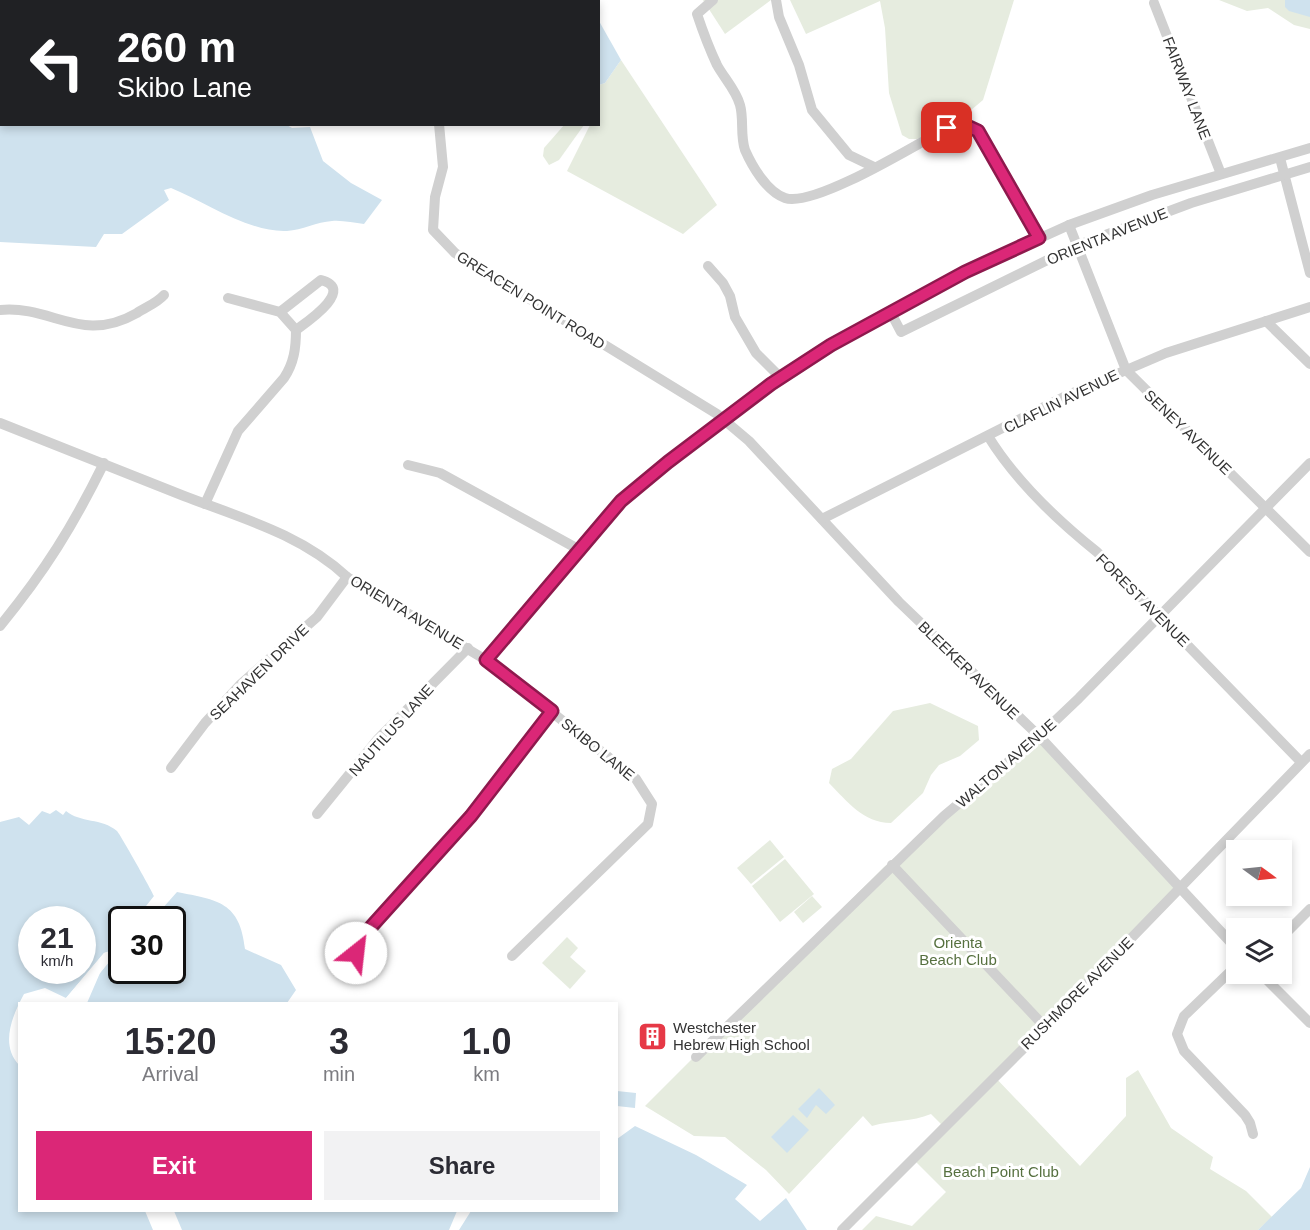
<!DOCTYPE html>
<html lang="en">
<head>
<meta charset="utf-8">
<style>
	:root { --surface:#fff; --page:#f2f2f3; --text:#2b2b33; --muted:#7c7c81; --accent:#db2777 }
	body { margin:0; font-family:Arial,sans-serif; background:var(--page); color:var(--text); height:100vh; display:flex; flex-direction:column; font-size:22px; white-space:nowrap }
	* { box-sizing:border-box; margin:0 }
	p { font-size:20px; color:var(--muted) }
	.icon { flex:none; width:33px; height:33px; fill:none; stroke:currentColor; stroke-width:2; stroke-linecap:round; stroke-linejoin:round }
	.map { position:relative; flex:1; overflow:hidden }
	.panel { position:absolute; left:18px; top:1002px; width:600px; height:210px; display:flex; flex-direction:column; background:var(--surface); border-radius:0px; box-shadow:0 3px 9px #0003 }
	.panel>* { flex:none }
	.guide { position:absolute; left:0px; top:0px; width:600px; height:126px; box-shadow:0 3px 9px #0003; background:#202124; color:#fff; overflow:hidden }
	.needle { width:39px; rotate:105deg }
	.tools { position:absolute; left:1226px; top:840px; display:grid; gap:12px }
	.tools a { display:grid; place-items:center; width:66px; height:66px; border-radius:0px; background:var(--surface); box-shadow:0 3px 9px #0003; font-size:30px }
	.speed { position:absolute; left:18px; top:906px; display:flex; gap:12px; font-size:30px; font-weight:700; text-align:center }
	.speed>* { display:grid; place-content:center; width:78px; height:78px; border-radius:50%; background:var(--surface); box-shadow:0 3px 9px #0003; line-height:1 }
	.speed small { font-size:15px; font-weight:400 }
	.speed .limit { border:3px solid #111; border-radius:9px; background:#fff; color:#111 }
	.pin { position:absolute; display:grid; place-items:center; width:51px; height:51px; color:#fff; margin:-26px; border-radius:12px; box-shadow:0 3px 9px #0006 }
	.me { position:absolute; width:66px; margin:-33px; rotate:29deg; stroke-linejoin:round; filter:drop-shadow(0 0 4px #0008) }
	.turn { display:flex; align-items:center; gap:21px; height:126px; padding:0 18px; font-size:27px }
	.turn .icon { width:78px; height:78px; stroke-width:2.5 }
	.turn b { display:block; font-size:42px; line-height:51px }
	.eta { display:flex; justify-content:space-evenly; align-items:center; height:102px; text-align:center }
	.eta b { font-size:36px; font-weight:700; line-height:42px }
	.primary-button { display:flex; gap:12px; margin-top:auto; padding:12px 18px }
	.primary-button a { flex:1; height:69px; border-radius:0px; background:var(--accent); color:#fff; font-size:24px; font-weight:700; line-height:69px; text-align:center }
	.primary-button a+a { background:var(--page); color:var(--text) }
	.map>svg:first-child { display:block }
</style>
</head>
<body>
<div class="map">
<svg width="1310" height="1230" viewBox="0 0 1310 1230">
	<rect width="100%" height="100%" fill="#fff"/>
	<!-- green -->
	<g fill="#e6ecdf">
		<path d="M703,0H771L725,34Z"/>
		<path d="M790,0H1014L983,100L958,121L917,139H909L902,135L889,93L885,28L880,1L806,34Z"/>
		<path d="M1219,0H1310V29L1294,25L1268,8L1247,11Z"/>
		<path d="M621,60L717,205L683,234L567,171L590,125L598,124L599,85L605,83Z"/>
		<path d="M565,124L584,125L559,160L549,165L543,156L544,148Z"/>
		<path d="M930,703L978,726L979,740L960,756L939,765L931,775L923,793L891,823C863,823 847,801 829,783L832,769L851,759L893,711Z"/>
		<path d="M1036,738L1177,889L992,1074L1080,1166L1126,1116V1078L1138,1070L1171,1128L1213,1157L1210,1169L1246,1191L1272,1217L1258,1230H862L876,1216L912,1226L946,1192L911,1157L941,1124L931,1114C912,1122 892,1120 872,1126L863,1116L789,1194L766,1170L725,1137L694,1136L645,1106L884,867Z"/>
		<path d="M770,840L784,857L751,884L737,868Z"/>
		<path d="M785,859L814,894L780,922L752,886Z"/>
		<path d="M812,896L822,907L803,923L794,912Z"/>
		<path d="M567,937L578,948L570,957L586,971L570,989L542,963Z"/>
	</g>
	<!-- water -->
	<g fill="#cfe2ee" fill-rule="evenodd">
		<path d="M0,0L211,1L2,2V124H285L292,128L310,127L323,161L351,183L382,200L364,224C354,223 342,220 332,221C317,222 302,230 287,231C250,233 205,202 171,188L164,190L169,200L122,234H104L96,247L0,242Z"/>
		<path d="M1310,0V17L1289,11L1285,7V0Z"/>
		<path d="M599,21L621,60L605,83L599,85Z"/>
		<path d="M56,810L63,815L66,811C80,823 102,818 117,831C120,834 151,889 154,896L142,911L139,919L122,920V970H172V920L153,919L177,892C218,900 240,902 245,949L281,965L296,990L287,1003H87L100,973L114,956L110,951L104,953L66,998L45,988L24,994C12,1016 0,1045 19,1065L20,1210L145,1211L153,1230H0V822L19,817L29,825L42,811L50,814ZM32,920H82V970H32Z"/>
		<path d="M819,1088L835,1105L826,1114L816,1105L807,1118L798,1109Z"/>
		<path d="M617,1091L636,1093L635,1108L617,1106Z"/>
		<path d="M793,1115L809,1130L787,1153L771,1137Z"/>
		<path d="M635,1126L696,1155L747,1185L735,1199L760,1221L786,1198L807,1230H459L471,1211L616,1210L617,1139Z"/>
		<path d="M1310,1167V1230H1258L1301,1188Z"/>
		<path d="M457,1211L449,1230H182L174,1211Z"/>
	</g>
	<!-- pier -->
	<path fill="#fff" d="M110,951L114,955L100,973L94,979L109,955L68,1000L62,999L66,998L104,953Z"/>
	<g fill="none" stroke-linecap="round" stroke-linejoin="round">
		<!-- minor -->
		<g stroke="#d0d0d0" stroke-width="10">
			<path d="M360,0L361,2"/>
			<path d="M713,0L697,14C703,32 709,48 717,65C724,78 736,90 740,105C744,119 740,135 745,150C752,166 767,192 785,198C814,208 917,144 947,128C966,121 975,127 986,143L1039,238"/>
			<path d="M776,0L779,17L799,65L812,110L849,155L874,167"/>
			<path d="M1154,3L1221,174"/>
			<path d="M439,124L443,167L435,197L433,230L455,253L717,414L749,441L899,602L1039,736L1236,948"/>
			<path d="M1280,158L1310,273"/>
			<path d="M1069,225L1126,370L1310,552"/>
			<path d="M708,266L723,283L730,296L735,317L756,353L780,377"/>
			<path d="M0,310C53,305 81,345 137,313C146,307 157,303 164,295"/>
			<path d="M890,311L901,332L1076,246L1191,203L1310,167"/>
			<path d="M280,312L321,280C356,289 307,322 296,330"/>
			<path d="M1266,321L1310,364"/>
			<path d="M0,423C62,447 122,472 184,496C241,518 301,534 347,577L486,660L636,779L652,804L648,824L512,956"/>
			<path d="M988,436C1015,480 1057,520 1097,552L1301,762"/>
			<path d="M408,465L440,473L578,549"/>
			<path d="M205,504L238,431L284,378C294,363 296,348 296,330L280,312L228,298"/>
			<path d="M822,519L1068,395L1166,353L1310,307"/>
			<path d="M0,626C45,571 73,526 104,463"/>
			<path d="M486,660L621,501L771,384L831,345L965,272L1069,225L1152,195L1310,148"/>
			<path d="M171,768L205,723L241,684L317,617L347,577"/>
			<path d="M317,814L378,739L468,648"/>
			<path d="M892,865L1045,1027"/>
			<path d="M1281,938L1310,909"/>
			<circle cx="348" cy="956" r="9"/>
			<path d="M353,948L471,816L552,711"/>
			<path d="M1236,966L1184,1016L1177,1034L1184,1051L1245,1115L1250,1123L1253,1134"/>
			<path d="M1261,974L1310,1023"/>
			<path d="M696,1057L944,816L1039,736L1079,698L1310,463"/>
			<path d="M842,1230L1045,1027L1310,754"/>
		</g>
	</g>
	<g fill="none" stroke-linecap="round" stroke-linejoin="round">
		<defs>
			<path id="route" d="M356,953L352,948L471,816L552,711L486,660L621,501L668,462L771,384L831,345L965,272L1039,238L978,131L965,125L947,128"/>
		</defs>
		<!-- route casing -->
		<use href="#route" stroke="#8e194d" stroke-width="15"/>
		<!-- route -->
		<use href="#route" stroke="#db2777" stroke-width="10"/>
	</g>
	<!-- icons -->
	<defs>
		<symbol id="building-square" viewBox="-11 -11 22 22"><rect x="-9" y="-9" width="18" height="18" rx="4" fill="#e63946" stroke="#fff"/><path d="M-4-6H4V6H1V3H-1V6H-4ZM-2.5-4.3h1.7v1.8h-1.7ZM.8-4.3h1.7v1.8H.8ZM-2.5-1h1.7V.8h-1.7ZM.8-1h1.7V.8H.8Z" fill="#fff"/></symbol>
	</defs>
	<g fill-rule="evenodd">
		<use href="#building-square" x="636" y="1020" width="33" height="33"/>
	</g>
	<g text-anchor="middle" dominant-baseline="central" stroke-width="6" stroke-linejoin="round" paint-order="stroke">
		<!-- street labels -->
		<g font-size="15" fill="#333" stroke="#fff">
			<text transform="translate(1187 88) rotate(69)">FAIRWAY LANE</text>
			<text transform="translate(1107 236) rotate(-22)">ORIENTA AVENUE</text>
			<text transform="translate(531 300) rotate(32)">GREACEN POINT ROAD</text>
			<text transform="translate(1061 401) rotate(-26)">CLAFLIN AVENUE</text>
			<text transform="translate(1188 432) rotate(44)">SENEY AVENUE</text>
			<text transform="translate(1143 600) rotate(45)">FOREST AVENUE</text>
			<text transform="translate(407 612) rotate(31)">ORIENTA AVENUE</text>
			<text transform="translate(969 670) rotate(44)">BLEEKER AVENUE</text>
			<text transform="translate(259 672) rotate(-44)">SEAHAVEN DRIVE</text>
			<text transform="translate(391 730) rotate(-48)">NAUTILUS LANE</text>
			<text transform="translate(598 749) rotate(39)">SKIBO LANE</text>
			<text transform="translate(1006 763) rotate(-41)">WALTON AVENUE</text>
			<text transform="translate(1077 993) rotate(-45)">RUSHMORE AVENUE</text>
		</g>
		<!-- park labels -->
		<g font-size="15" fill="#56703f" stroke="#fff">
			<text x="958" y="942">Orienta<tspan x="958" dy="17">Beach Club</tspan></text>
			<text x="1001" y="1171">Beach Point Club</text>
		</g>
		<!-- poi labels -->
		<g font-size="15" fill="#333" stroke="#fff" text-anchor="start">
			<text x="673" y="1027">Westchester<tspan x="673" dy="17">Hebrew High School</tspan></text>
		</g>
	</g>
</svg>
<div class="tools">
<a><svg class="needle" viewBox="-14 -14 28 28"><path d="M0-13l5 13h-10z" fill="#e53935"/><path d="M0 13l5-13h-10z" fill="#7c7c81"/></svg></a>
<a><svg class="icon" aria-label="layers" viewBox="0 0 24 24"><path d="M12 4l9 5-9 5-9-5zM3 14l9 5 9-5"/></svg></a>
</div>
<div class="speed"><div>21<small>km/h</small></div><div class="limit">30</div></div>
<div class="pin" style="left:947px;top:128px;background:#d93025"><svg class="icon" aria-label="arrive" viewBox="0 0 24 24"><path d="M6 21V4h12l-3 4 3 4H6"/></svg></div>
<svg class="me" style="left:356px;top:953px" viewBox="-20 -20 40 40"><circle r="19" fill="#fff"/><path d="M0-13L10 11 0 6-10 11z" fill="#db2777"/></svg>
<div class="guide">
<div class="turn"><svg class="icon" aria-label="left" viewBox="0 0 24 24"><path d="M17 20v-9H6M10 6l-5 5 5 5"/></svg><div><b>260 m</b>Skibo Lane</div></div>
</div>
<section class="panel">
<div class="eta">
<div><b>15:20</b><p>Arrival</p></div>
<div><b>3</b><p>min</p></div>
<div><b>1.0</b><p>km</p></div>
</div>
<div class="primary-button"><a>Exit</a><a>Share</a></div>
</section>
</div>
</body>
</html>
